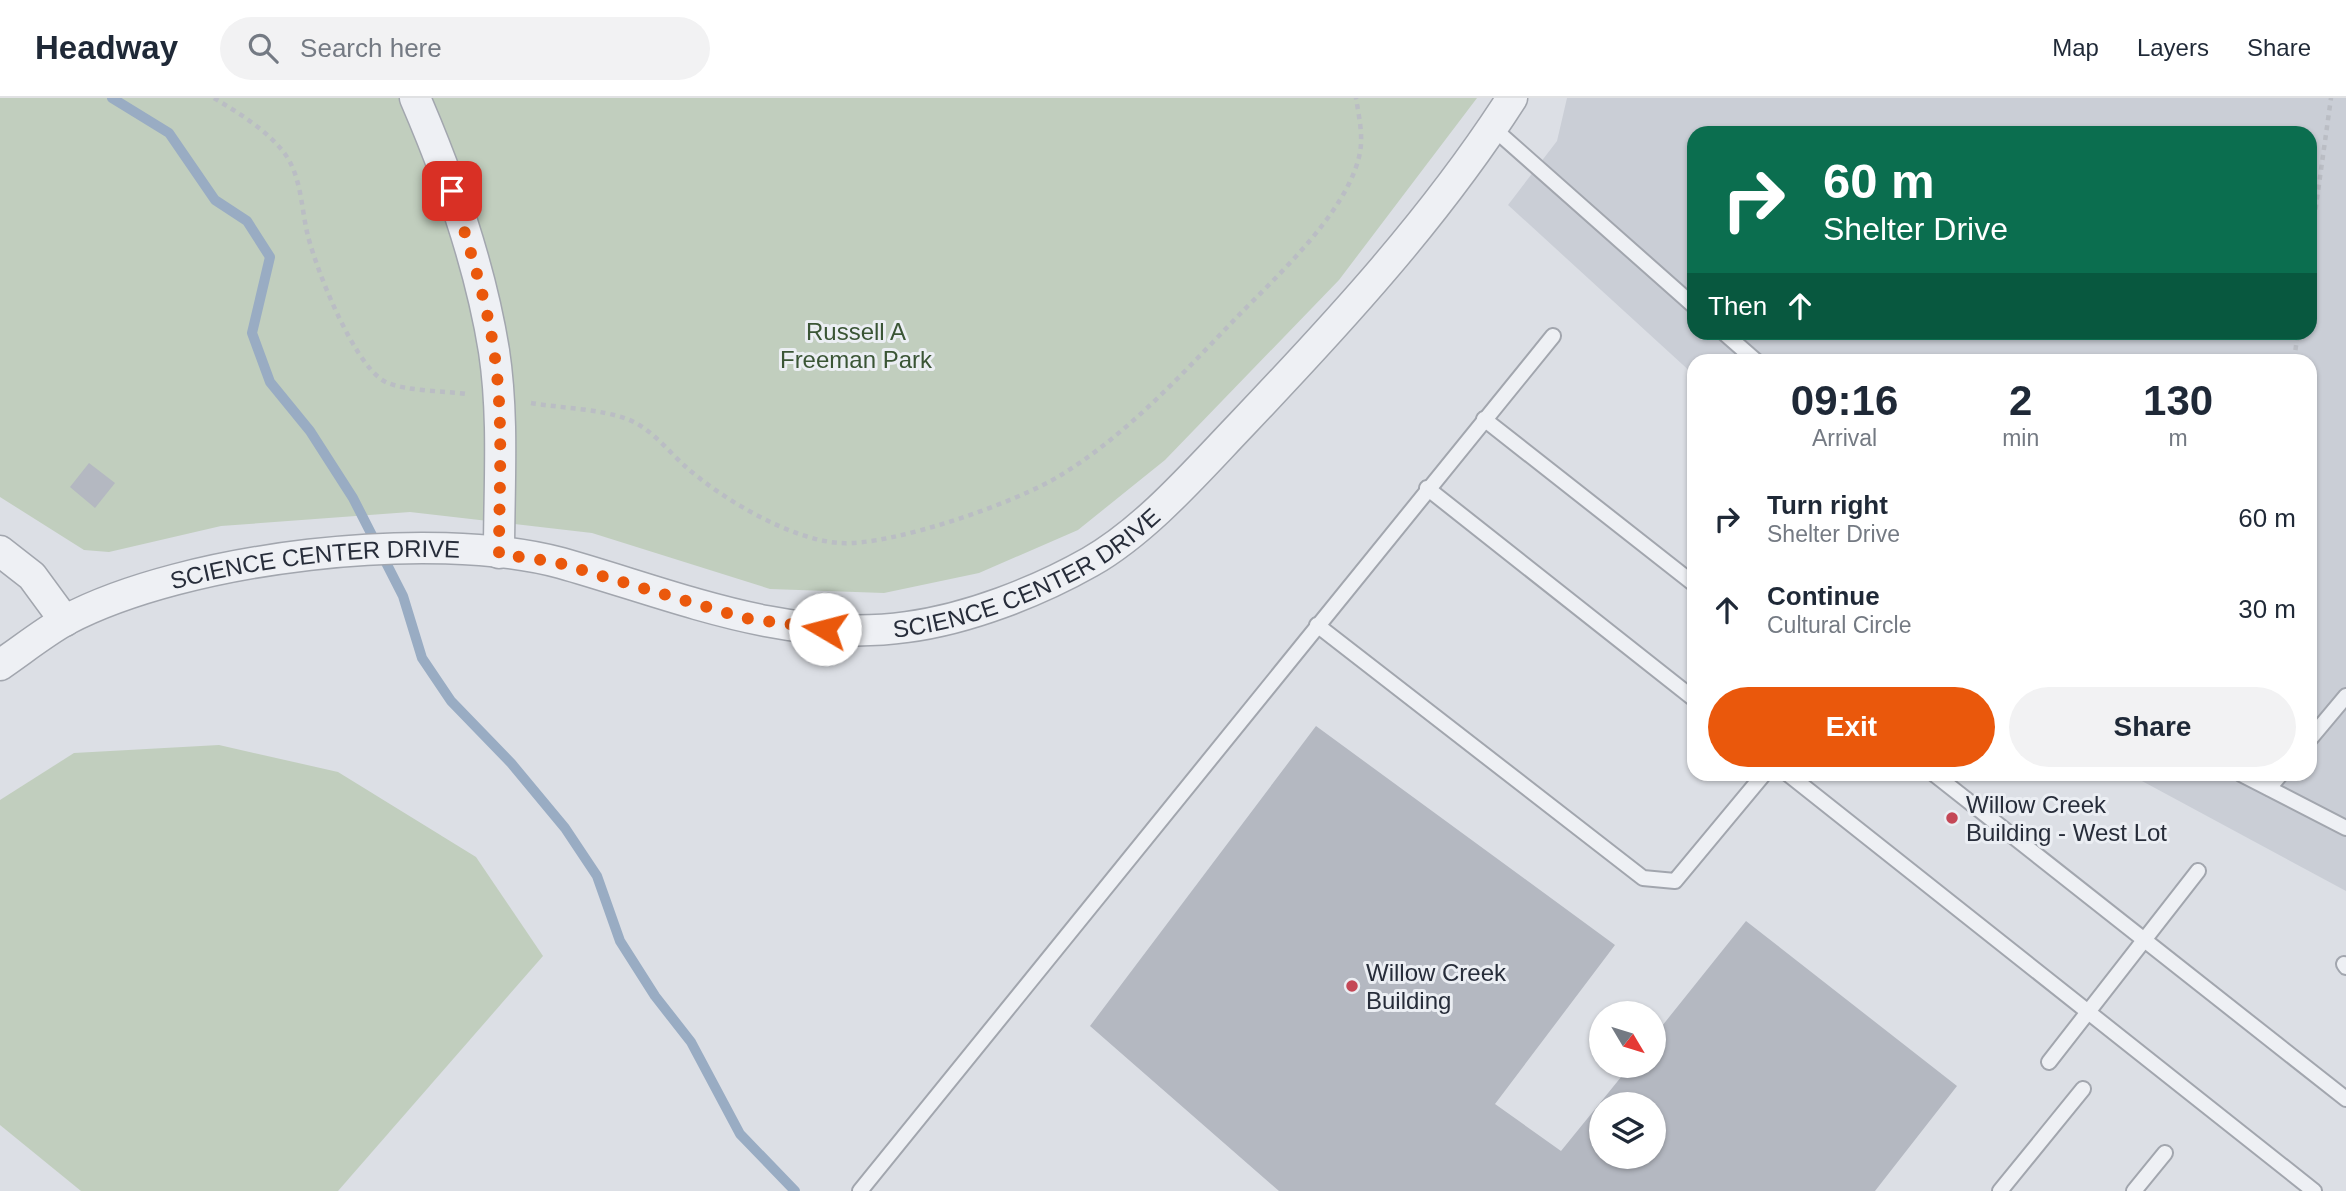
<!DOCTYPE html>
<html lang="en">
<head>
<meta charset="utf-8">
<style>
	:root { --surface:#fff; --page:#f2f2f3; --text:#1f2937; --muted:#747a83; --line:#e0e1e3; --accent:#ea580c }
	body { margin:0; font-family:Helvetica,sans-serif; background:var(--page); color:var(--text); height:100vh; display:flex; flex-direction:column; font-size:26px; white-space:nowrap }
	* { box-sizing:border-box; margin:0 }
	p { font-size:23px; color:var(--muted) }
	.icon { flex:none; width:38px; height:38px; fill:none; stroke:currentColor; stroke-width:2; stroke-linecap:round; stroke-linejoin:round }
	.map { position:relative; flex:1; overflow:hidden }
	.panel { position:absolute; left:1687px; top:256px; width:630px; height:427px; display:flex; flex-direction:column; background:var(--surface); border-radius:21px; box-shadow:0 2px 5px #0004 }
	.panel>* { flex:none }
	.hud { position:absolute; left:1687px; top:28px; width:630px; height:214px; border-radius:21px; box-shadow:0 2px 5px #0004; background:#0b6e4f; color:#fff; overflow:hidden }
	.needle { width:46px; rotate:128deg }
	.tools { position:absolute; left:1589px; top:903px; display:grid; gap:14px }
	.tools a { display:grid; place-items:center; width:77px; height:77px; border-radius:50%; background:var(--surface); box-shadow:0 2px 5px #0004; font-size:35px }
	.pin { position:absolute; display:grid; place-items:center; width:60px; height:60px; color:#fff; margin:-30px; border-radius:14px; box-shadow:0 4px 10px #0006 }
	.me { position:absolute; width:77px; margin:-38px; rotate:278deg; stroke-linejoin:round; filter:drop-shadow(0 0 5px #0008) }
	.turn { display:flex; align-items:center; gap:24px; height:147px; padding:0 21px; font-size:32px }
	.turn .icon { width:91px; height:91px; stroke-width:2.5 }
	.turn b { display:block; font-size:49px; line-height:60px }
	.then { display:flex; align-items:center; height:66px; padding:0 21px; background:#0003; gap:14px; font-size:26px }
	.eta { display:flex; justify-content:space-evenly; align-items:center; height:119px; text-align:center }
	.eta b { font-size:42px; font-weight:700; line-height:49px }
	.button { display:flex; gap:14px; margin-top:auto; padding:14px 21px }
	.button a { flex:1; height:80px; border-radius:42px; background:var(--accent); color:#fff; font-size:28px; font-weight:700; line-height:80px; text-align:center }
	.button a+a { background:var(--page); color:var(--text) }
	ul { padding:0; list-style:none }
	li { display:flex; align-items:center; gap:21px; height:91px; padding:0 21px }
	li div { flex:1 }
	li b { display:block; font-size:26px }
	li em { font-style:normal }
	header { display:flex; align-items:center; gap:42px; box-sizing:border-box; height:98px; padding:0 35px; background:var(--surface); border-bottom:2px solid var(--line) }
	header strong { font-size:33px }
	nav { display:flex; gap:38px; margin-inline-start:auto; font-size:24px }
	.search { width:490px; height:63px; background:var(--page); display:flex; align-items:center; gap:18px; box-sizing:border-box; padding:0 24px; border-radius:38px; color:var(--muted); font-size:26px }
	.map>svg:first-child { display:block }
</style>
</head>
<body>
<header>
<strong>Headway</strong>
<div class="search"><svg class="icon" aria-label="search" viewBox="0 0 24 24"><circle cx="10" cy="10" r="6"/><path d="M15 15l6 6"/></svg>Search here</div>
<nav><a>Map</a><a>Layers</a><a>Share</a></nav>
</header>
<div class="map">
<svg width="2346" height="1093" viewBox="0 0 2346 1093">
	<rect width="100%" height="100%" fill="#dcdfe5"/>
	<!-- built -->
	<path fill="#caced6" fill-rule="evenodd" d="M1567,0H2346V793L2129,676H2310V262H1694V277L1508,107L1557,43ZM1694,35H2310V234H1694Z"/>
	<!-- green -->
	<g fill="#c1cebe">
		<path d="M0,0H1477L1339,182L1165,362L1078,432L979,475L884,495L770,491L592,435L410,414L221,428L109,454L84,452L0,399Z"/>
		<path d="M219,647L338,674L476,759L543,858L338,1093H81L0,1027V702L74,655Z"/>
	</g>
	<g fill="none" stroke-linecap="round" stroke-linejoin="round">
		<!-- stream -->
		<path stroke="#99acc3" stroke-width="10" d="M112,0L169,35L215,102L247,123L270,159L252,235L270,284L310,333L353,400L403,498L422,560L451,603L511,665L565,730L597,778L620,843L655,898L691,944L740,1036L795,1093"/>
	</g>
	<!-- building -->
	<g fill="#b4b8c1" fill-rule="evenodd">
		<path d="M89,365L115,385L95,410L70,389Z"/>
		<path d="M1316,628L1615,847L1495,1006L1561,1053L1630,968H1654V938L1746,823L1957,988L1875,1093H1279L1090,928ZM1601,1006H1654V1059H1601Z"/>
	</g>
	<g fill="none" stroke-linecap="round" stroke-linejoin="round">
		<defs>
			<g id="lane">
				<path d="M1493,30L1694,208"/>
				<path d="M1723,234L1755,262"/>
				<path d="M1484,321L1694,486"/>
				<path d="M1427,390L1694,601"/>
				<path d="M1317,527L1643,780L1675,783L1764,676"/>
				<path d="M2310,641L2346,598"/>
				<path d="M1788,676L2314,1093"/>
				<path d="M1934,676L2346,1001"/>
				<path d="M2241,676L2346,730"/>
				<path d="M2269,690L2281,676"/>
				<path d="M2344,866L2346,869"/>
				<path d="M2049,964L2198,773"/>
				<path d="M860,1093L1553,238"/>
				<path d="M2000,1093L2083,991"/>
				<path d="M2134,1093L2165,1055"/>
			</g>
			<g id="street">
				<path d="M415,0C450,81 480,166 494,253C504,319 499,389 499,455"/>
				<path d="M0,453L32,478L65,523"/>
				<path id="s1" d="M0,567C22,552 43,535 66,522C185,459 431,430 561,465C674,497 787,546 907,529C968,521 1037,494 1090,464C1146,432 1196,374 1241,327C1339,224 1435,120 1512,0"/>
			</g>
		</defs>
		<!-- lane casing -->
		<use href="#lane" stroke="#a2a6ae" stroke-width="18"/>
		<!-- street casing -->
		<use href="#street" stroke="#a2a6ae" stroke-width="33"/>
		<!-- path -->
		<g stroke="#babdc4" stroke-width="4.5" stroke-dasharray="5 5" stroke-linecap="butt">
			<path d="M214,0C240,16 267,32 285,56C302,80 301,111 308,138C316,171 356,273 388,285C407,293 445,293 467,296"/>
			<path d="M2310,151L2331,0"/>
			<path d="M2294,262L2298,234"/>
			<path d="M531,305C560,310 601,311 627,321C651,330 668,353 686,369C722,401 791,442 840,445C892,448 1016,405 1061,377C1128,336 1184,274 1238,218C1278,177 1345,116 1359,59C1364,40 1359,19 1356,0"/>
		</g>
		<!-- lane -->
		<use href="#lane" stroke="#eef0f4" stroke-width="14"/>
		<!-- street -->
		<use href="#street" stroke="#eef0f4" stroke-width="30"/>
	</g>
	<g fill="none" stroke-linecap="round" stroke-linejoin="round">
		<!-- route -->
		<path stroke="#ea580c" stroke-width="12" stroke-dasharray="0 21.6" d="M452,93C468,146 486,199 494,253C504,319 499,389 499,456L555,464L744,520L825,531"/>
	</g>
	<!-- markers -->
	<g fill="#c44756" stroke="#ebeef3" stroke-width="2.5">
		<circle cx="1952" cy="720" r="7"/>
		<circle cx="1352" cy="888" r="7"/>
	</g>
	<g text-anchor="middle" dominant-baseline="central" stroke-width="6" stroke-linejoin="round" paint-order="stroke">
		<!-- park labels -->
		<g font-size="24" fill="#3a5535" stroke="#ebeef3">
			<text x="856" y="233">Russell A<tspan x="856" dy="28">Freeman Park</tspan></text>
		</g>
		<!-- street labels -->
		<g font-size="24" fill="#272d3a" stroke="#ebeef3">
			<text stroke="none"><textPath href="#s1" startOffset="1073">SCIENCE CENTER DRIVE</textPath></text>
			<text stroke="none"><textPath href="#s1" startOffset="338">SCIENCE CENTER DRIVE</textPath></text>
		</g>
		<!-- poi labels -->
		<g font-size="24" fill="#272d3a" stroke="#ebeef3" text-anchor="start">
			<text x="1966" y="706">Willow Creek<tspan x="1966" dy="28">Building - West Lot</tspan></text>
			<text x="1366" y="874">Willow Creek<tspan x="1366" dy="28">Building</tspan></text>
		</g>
	</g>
</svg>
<div class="tools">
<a><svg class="needle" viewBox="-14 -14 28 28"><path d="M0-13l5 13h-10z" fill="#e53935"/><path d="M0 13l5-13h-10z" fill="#747a83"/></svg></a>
<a><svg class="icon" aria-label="layers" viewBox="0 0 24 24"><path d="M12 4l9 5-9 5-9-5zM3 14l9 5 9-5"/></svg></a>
</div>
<div class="pin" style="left:452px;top:93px;background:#d93025"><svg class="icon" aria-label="arrive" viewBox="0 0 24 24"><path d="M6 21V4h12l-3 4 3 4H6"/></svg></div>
<svg class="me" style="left:825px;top:531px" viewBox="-20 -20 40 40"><circle r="19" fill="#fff"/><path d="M0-13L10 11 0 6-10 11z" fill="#ea580c"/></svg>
<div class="hud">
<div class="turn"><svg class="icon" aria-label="right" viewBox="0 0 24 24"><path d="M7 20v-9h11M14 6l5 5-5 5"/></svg><div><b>60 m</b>Shelter Drive</div></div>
<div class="then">Then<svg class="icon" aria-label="ahead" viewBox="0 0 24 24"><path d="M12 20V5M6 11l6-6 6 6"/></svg></div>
</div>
<section class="panel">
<div class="eta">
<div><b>09:16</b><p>Arrival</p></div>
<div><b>2</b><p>min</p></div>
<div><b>130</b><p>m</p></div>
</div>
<ul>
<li><svg class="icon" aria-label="right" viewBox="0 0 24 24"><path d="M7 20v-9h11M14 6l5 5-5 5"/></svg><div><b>Turn right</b><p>Shelter Drive</p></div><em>60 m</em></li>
<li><svg class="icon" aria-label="ahead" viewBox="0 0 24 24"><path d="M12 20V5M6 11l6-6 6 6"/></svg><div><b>Continue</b><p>Cultural Circle</p></div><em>30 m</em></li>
</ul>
<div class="button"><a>Exit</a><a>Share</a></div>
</section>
</div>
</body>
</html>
